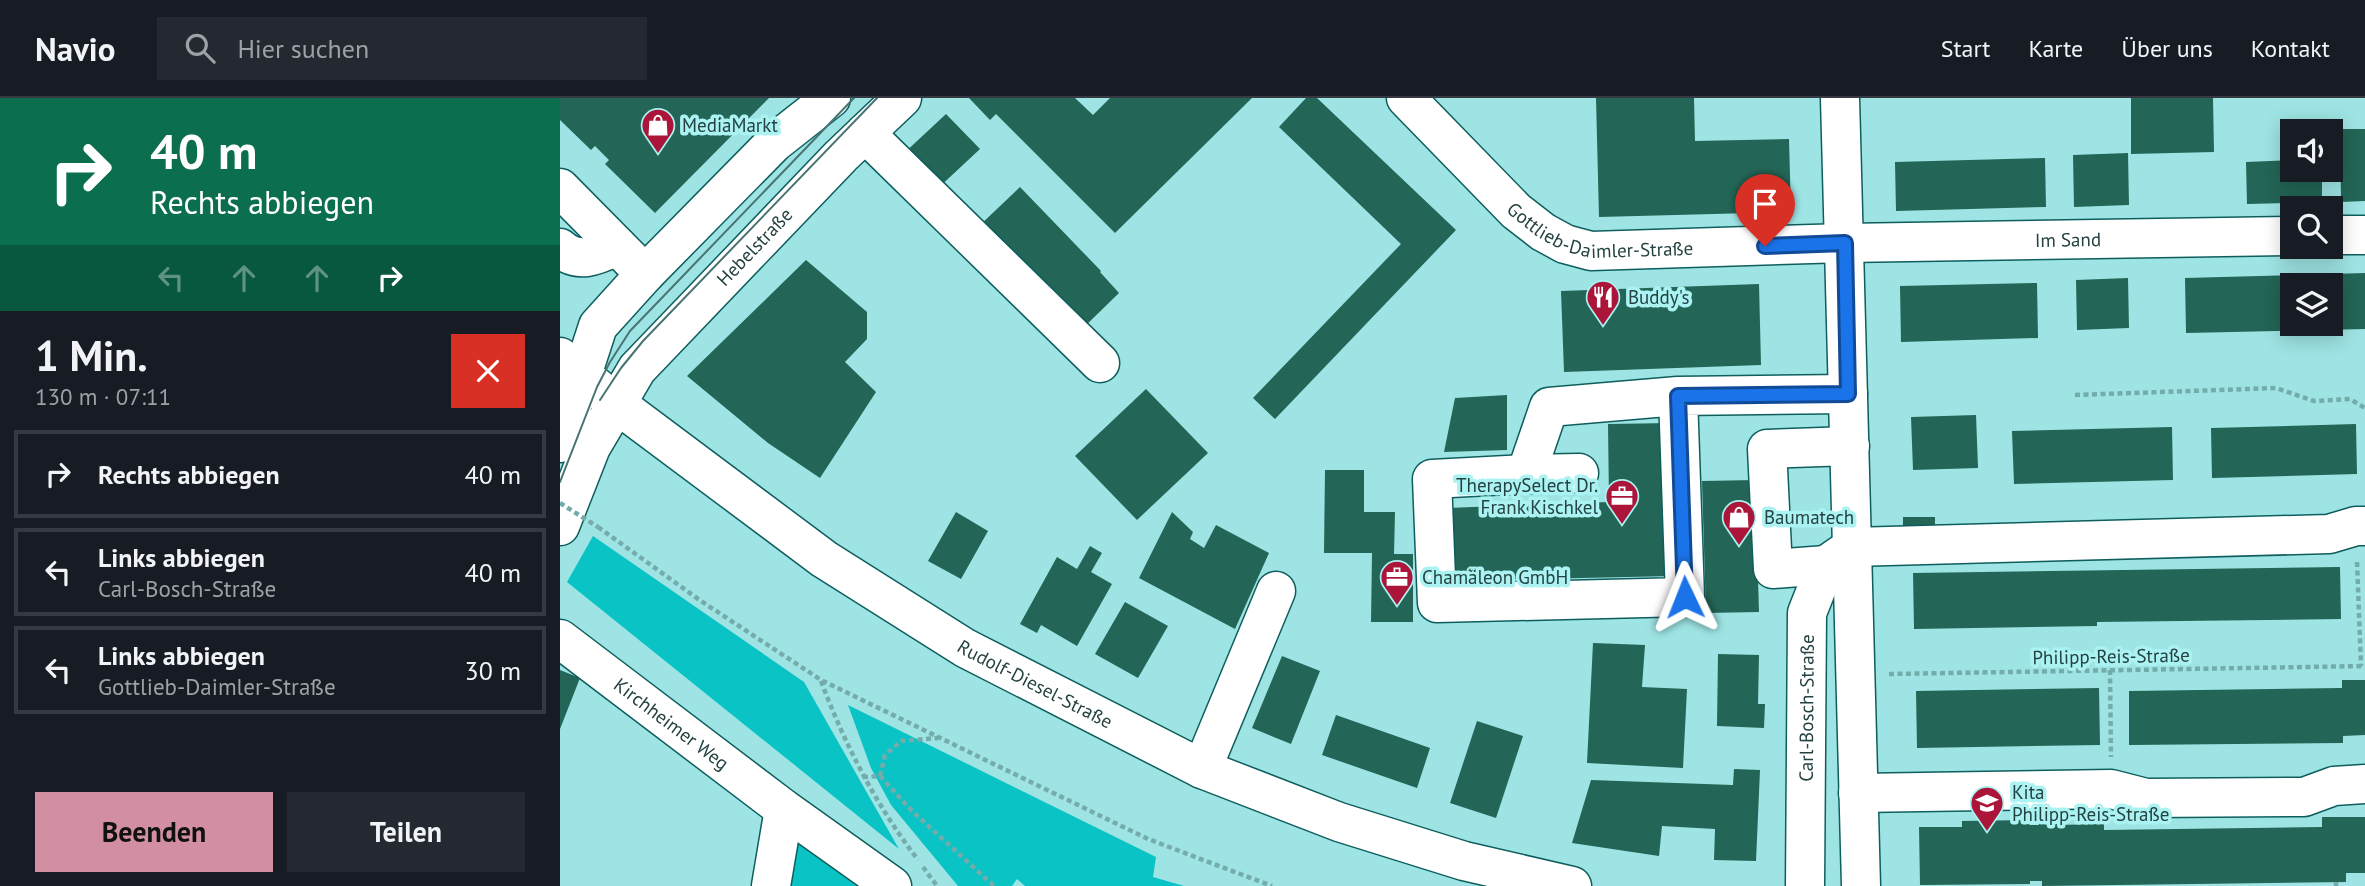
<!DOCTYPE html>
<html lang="de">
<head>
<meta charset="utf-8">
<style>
	:root { --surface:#171b24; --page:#242831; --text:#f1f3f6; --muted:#9ea1a6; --line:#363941; --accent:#d28fa1 }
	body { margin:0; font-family:"PT Sans",sans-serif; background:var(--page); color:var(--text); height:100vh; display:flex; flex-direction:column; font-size:26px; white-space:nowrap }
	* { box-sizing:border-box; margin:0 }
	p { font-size:23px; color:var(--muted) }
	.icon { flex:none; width:38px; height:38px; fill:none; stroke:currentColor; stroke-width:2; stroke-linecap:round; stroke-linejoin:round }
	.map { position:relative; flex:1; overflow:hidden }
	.details { display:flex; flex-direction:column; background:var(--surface); width:560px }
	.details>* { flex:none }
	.top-card { background:#0b6e4f; color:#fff; overflow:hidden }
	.buttons { position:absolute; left:1720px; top:21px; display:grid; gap:14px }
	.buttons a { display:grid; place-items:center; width:63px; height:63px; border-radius:0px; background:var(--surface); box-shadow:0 4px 18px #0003; font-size:35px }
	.pin { position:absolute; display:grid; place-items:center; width:60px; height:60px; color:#fff; margin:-72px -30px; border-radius:50% 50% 50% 0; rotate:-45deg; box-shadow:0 0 7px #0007 }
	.pin .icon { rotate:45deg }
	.me { position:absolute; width:77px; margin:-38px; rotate:358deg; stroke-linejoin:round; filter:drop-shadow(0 0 5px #0008) }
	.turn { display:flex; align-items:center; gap:24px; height:147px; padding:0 35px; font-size:32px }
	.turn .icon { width:91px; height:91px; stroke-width:2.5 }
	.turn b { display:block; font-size:49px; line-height:60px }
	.lanes { display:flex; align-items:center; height:66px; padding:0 35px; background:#0003; justify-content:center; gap:35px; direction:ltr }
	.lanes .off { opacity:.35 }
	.round { display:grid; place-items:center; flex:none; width:74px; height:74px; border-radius:0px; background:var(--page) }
	.head { display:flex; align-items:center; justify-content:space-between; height:119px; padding:0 35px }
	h1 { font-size:42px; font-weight:700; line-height:52px }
	.cta { display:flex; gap:14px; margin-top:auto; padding:14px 35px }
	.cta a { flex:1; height:80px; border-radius:0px; background:var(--accent); color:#111; font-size:28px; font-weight:700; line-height:80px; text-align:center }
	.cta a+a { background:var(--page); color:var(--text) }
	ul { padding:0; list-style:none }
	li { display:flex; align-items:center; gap:21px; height:88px; margin:0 14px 10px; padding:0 21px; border:4px solid var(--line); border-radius:0px }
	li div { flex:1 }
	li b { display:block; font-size:26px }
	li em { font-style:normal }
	header { display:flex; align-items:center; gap:42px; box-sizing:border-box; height:98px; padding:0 35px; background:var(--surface); border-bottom:2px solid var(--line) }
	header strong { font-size:33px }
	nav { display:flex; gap:38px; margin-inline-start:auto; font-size:24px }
	.search { width:490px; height:63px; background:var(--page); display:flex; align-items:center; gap:18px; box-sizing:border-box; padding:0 24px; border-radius:0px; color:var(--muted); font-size:26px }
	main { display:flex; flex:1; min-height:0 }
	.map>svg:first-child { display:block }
</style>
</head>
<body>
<header>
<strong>Navio</strong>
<div class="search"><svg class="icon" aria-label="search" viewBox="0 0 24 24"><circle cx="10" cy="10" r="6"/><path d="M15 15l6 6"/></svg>Hier suchen</div>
<nav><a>Start</a><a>Karte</a><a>Über uns</a><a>Kontakt</a></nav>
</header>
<main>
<section class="details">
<div class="top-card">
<div class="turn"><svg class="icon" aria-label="right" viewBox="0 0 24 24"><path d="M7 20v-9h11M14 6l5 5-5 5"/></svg><div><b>40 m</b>Rechts abbiegen</div></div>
<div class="lanes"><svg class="icon off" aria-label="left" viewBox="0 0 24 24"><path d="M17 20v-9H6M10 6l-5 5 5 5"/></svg><svg class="icon off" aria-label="ahead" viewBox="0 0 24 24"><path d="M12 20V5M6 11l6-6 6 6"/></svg><svg class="icon off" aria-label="ahead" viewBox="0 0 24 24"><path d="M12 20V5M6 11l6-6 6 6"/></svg><svg class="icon" aria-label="right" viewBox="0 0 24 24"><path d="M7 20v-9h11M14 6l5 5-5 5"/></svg></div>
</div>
<div class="head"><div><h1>1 Min.</h1><p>130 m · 07:11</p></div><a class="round" style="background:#d93025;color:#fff"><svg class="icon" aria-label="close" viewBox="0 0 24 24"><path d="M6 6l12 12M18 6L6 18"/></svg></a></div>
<ul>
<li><svg class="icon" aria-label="right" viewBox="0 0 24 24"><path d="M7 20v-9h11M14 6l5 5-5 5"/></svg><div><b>Rechts abbiegen</b></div><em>40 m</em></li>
<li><svg class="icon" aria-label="left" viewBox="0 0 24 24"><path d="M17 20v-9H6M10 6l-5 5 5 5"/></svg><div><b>Links abbiegen</b><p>Carl-Bosch-Straße</p></div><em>40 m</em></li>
<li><svg class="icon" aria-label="left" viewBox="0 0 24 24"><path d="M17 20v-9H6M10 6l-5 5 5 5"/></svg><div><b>Links abbiegen</b><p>Gottlieb-Daimler-Straße</p></div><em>30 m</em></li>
</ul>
<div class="cta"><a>Beenden</a><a>Teilen</a></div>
</section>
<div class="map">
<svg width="1805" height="788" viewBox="0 0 1805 788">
	<rect width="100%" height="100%" fill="#9ee4e4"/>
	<!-- green -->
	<g fill="#09c3c5">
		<path d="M33,438L244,584L339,751L7,484Z"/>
		<path d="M288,607L596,759L593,779L624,788H465L457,781L452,788H398L331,707L311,670Z"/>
		<path d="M235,742L303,788H227Z"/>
	</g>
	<!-- building -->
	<g fill="#236556" fill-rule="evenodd">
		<path d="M0,0H209L95,115L45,66L49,62L35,48L31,52L0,22Z"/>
		<path d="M409,0H515L533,17L550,0H692L555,135L436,16L430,22Z"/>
		<path d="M746,0H757L896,132L715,321L693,300L841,146L719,29Z"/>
		<path d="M1036,0H1134L1135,43L1229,41L1231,114L1039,119Z"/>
		<path d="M1571,0H1653L1654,54L1571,56Z"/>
		<path d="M386,16L420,51L375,93L341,58Z"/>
		<path d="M1780,31H1805V103L1781,104Z"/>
		<path d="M1568,55L1569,107L1514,109L1513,57Z"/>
		<path d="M1485,60L1486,109L1336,113L1335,64Z"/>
		<path d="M1732,62V72H1762V104L1687,106L1686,64Z"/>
		<path d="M460,89L541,173L540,174L559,195L522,231L418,129Z"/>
		<path d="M246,162L307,214V241L285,264L316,294L260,380L208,345L127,278Z"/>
		<path d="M1805,175V231L1626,235L1625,180ZM1732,187H1771V226H1732Z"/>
		<path d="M1568,180L1569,230L1517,232L1516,182Z"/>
		<path d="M1477,185L1478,240L1341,244L1340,188Z"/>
		<path d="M1199,186L1201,267L1004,274L1001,193Z"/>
		<path d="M586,291L648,355L577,422L515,358Z"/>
		<path d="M947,297V352L884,354L895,300Z"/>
		<path d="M1416,317L1418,370L1353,372L1351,319Z"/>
		<path d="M1112,325L1114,478L891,483L887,410L1049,404L1048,326Z"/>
		<path d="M1796,326L1797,376L1652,380L1651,330Z"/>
		<path d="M1612,329L1613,382L1454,386L1452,333Z"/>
		<path d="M765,372H804V414H835L834,456H853V524H811L812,455H764Z"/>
		<path d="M1195,382L1199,514L1146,515L1142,383Z"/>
		<path d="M396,414L428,433L401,481L368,463Z"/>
		<path d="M612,414L633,434L630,441L644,450L656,427L709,455L675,531L579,480Z"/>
		<path d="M1343,419H1375V433L1343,434Z"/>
		<path d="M530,448L542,455L531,474L552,486L517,548L481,527L477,535L460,526L497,459L517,471Z"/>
		<path d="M1780,469L1781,521L1537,524V528L1354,531L1353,475Z"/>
		<path d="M565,504L608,528L578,580L535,556Z"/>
		<path d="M1033,545L1085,547L1082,589L1127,591L1123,670L1027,665Z"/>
		<path d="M1158,556L1199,557L1198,606H1205L1204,630L1157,628Z"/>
		<path d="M722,558L760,573L731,646L692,630Z"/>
		<path d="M0,572L20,580L0,631Z"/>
		<path d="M1782,582H1805V637L1783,638V645L1569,647V593L1782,590Z"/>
		<path d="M1539,590L1540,647L1357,650L1356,593Z"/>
		<path d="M776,617L870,650L857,690L762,657Z"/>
		<path d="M917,623L963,638L936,720L890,705Z"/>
		<path d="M1174,671L1200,672L1196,763L1154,762L1155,731L1102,728L1099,758L1012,745L1031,682L1173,687Z"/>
		<path d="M1479,719H1497V727L1544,726V732L1762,729V719H1805V775H1786V784L1482,788V783H1470V786L1360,787L1359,729H1402V723L1469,722L1470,727H1479Z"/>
	</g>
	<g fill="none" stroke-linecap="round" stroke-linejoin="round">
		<defs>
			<g id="minor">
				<path id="s1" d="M846,0L956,113L983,134L1005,146L1031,153L1285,145L1732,138"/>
				<path d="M1280,0L1301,788"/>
				<path d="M305,35L540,265"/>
				<path d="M0,90L85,176"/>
				<path d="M1771,137H1805"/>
				<path d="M0,150C18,167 38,157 57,148"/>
				<path id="s2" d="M0,259L58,307L264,461L405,550L642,671L779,724L904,763L1012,788"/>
				<path d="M1118,298L1125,499L877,505L872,381L966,376L989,309L1118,298L1288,296"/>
				<path d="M0,345L38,228L85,176L214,45L271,0"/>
				<path d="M966,376L1019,375"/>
				<path id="s3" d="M0,428L31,349L77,271L281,58L342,0"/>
				<path d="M1292,449L1769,436L1796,428H1805"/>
				<path d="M1266,467L1213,471L1207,351L1290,348"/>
				<path id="s4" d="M0,541L224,711L332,788"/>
				<path d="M642,671L716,493"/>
				<path d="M1298,695L1551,691L1586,700L1744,699L1774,688L1805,686"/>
				<path d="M211,788L224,711"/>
				<path id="s5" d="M1245,788L1247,515L1266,467L1292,449"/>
			</g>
		</defs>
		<!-- minor casing -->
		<use href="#minor" stroke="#0e5e5e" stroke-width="41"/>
		<!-- path -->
		<g stroke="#74acac" stroke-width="4.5" stroke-dasharray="5 3.5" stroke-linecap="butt">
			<path d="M1515,297L1716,290L1754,303L1790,301L1805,310"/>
			<path d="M38,429L141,503L261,582L588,741L712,788"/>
			<path d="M1797,464L1801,568"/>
			<path d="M1550,572L1551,659"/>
			<path d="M1329,576L1805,568"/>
			<path d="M261,583C285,647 316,707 358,762"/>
			<path d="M320,678L325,657L341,643L378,640"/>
			<path d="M303,679L320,678L352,713L434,788"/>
			<path d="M363,769L377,788"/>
			<path d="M1776,788V784"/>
		</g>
		<!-- minor -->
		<use href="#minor" stroke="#fff" stroke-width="38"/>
		<!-- tram -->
		<g stroke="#497373" stroke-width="2">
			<path d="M40,302L61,270L83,243L317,0"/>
			<path d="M0,384L37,289L50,264L70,233L294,0"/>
		</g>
		<!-- path-bridge -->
		<path stroke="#74acac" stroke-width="4.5" stroke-dasharray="5 3.5" stroke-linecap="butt" d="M0,405L38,429"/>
	</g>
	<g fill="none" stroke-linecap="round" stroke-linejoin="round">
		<defs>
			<path id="route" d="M1125,499L1118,298L1288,296L1285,145L1205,148"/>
		</defs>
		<!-- route casing -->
		<use href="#route" stroke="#114b97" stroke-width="18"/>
		<!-- route -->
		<use href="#route" stroke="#1a73e8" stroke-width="12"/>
	</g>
	<!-- icons -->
	<defs>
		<symbol id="shop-pin" viewBox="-11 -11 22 30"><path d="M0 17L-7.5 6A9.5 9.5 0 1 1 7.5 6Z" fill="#ab1539" stroke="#abf2f2"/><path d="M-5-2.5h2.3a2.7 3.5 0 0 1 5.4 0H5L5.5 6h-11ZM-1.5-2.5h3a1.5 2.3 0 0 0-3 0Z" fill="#fff"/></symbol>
		<symbol id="restaurant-pin" viewBox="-11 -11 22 30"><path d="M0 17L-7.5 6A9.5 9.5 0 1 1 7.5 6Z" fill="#ab1539" stroke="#abf2f2"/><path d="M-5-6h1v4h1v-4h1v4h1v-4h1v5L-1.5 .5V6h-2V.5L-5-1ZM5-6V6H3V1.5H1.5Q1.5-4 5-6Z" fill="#fff"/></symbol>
		<symbol id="office-pin" viewBox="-11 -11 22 30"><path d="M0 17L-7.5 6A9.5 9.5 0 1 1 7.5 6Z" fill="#ab1539" stroke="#abf2f2"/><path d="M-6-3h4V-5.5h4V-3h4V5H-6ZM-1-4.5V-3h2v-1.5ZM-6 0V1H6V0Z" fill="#fff"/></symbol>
		<symbol id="school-pin" viewBox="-11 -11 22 30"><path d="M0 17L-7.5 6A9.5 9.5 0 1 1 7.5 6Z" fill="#ab1539" stroke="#abf2f2"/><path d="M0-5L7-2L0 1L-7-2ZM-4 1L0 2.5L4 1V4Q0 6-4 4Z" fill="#fff"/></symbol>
	</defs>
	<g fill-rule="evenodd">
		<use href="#shop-pin" x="79" y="8" width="38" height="52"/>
		<use href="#restaurant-pin" x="1024" y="180" width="38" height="52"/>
		<use href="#office-pin" x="1043" y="379" width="38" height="52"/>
		<use href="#shop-pin" x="1160" y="400" width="38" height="52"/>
		<use href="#office-pin" x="818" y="460" width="38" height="52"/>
		<use href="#school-pin" x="1408" y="686" width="38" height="52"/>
	</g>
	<g text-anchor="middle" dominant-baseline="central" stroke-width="7" stroke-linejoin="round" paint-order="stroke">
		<!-- poi labels -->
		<g font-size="19" fill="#254242" stroke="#abf2f2" text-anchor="start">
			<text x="122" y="27">MediaMarkt</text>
			<text x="1068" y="199">Buddy's</text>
			<text x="1038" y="387" text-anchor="end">TherapySelect Dr.<tspan x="1038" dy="22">Frank Kischkel</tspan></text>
			<text x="1204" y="419">Baumatech</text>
			<text x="862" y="479">Chamäleon GmbH</text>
			<text x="1452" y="694">Kita<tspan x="1452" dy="22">Philipp-Reis-Straße</tspan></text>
		</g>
		<!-- street labels -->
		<g font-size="19" fill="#254242" stroke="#abf2f2">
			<text stroke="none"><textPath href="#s1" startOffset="248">Gottlieb-Daimler-Straße</textPath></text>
			<text stroke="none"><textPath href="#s1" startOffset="721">Im Sand</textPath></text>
			<text stroke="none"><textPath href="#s3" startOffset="345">Hebelstraße</textPath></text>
			<text transform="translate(1551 558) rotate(-1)">Philipp-Reis-Straße</text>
			<text stroke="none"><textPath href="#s2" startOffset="578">Rudolf-Diesel-Straße</textPath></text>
			<text stroke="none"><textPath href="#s5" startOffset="178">Carl-Bosch-Straße</textPath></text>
			<text stroke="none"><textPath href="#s4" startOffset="140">Kirchheimer Weg</textPath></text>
		</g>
	</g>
</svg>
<div class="buttons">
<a><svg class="icon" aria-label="sound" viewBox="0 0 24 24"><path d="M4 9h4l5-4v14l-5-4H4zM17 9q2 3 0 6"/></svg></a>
<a><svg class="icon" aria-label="search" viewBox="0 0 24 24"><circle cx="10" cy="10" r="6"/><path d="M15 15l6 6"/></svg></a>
<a><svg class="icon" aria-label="layers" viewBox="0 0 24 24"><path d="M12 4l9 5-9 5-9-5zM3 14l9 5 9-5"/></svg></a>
</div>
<div class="pin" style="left:1205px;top:148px;background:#d93025"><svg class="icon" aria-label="arrive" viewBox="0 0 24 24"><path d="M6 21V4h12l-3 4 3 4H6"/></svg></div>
<svg class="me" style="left:1125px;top:499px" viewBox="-20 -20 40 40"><path d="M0-17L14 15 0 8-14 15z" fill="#1a73e8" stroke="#fff" stroke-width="4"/></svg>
</div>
</main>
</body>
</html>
